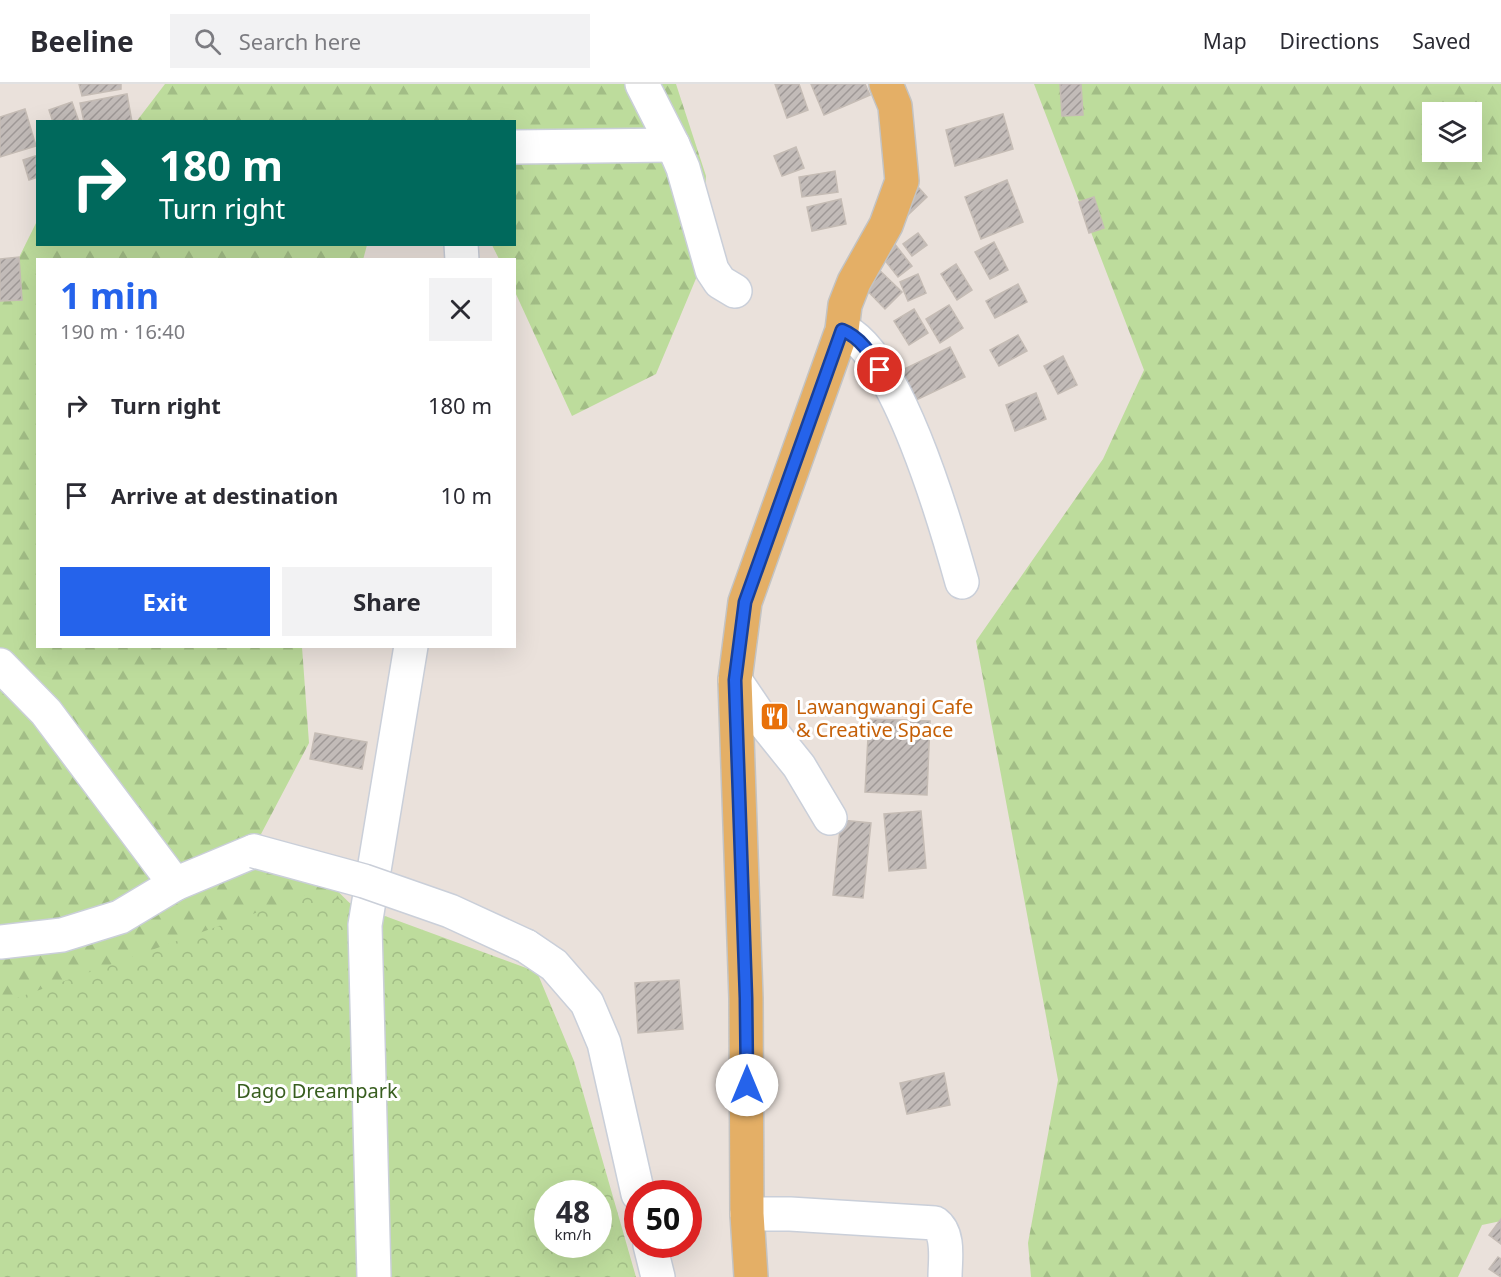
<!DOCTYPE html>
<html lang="en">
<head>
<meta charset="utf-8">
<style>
	:root { --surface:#fff; --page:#f2f2f3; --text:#2b2b33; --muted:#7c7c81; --line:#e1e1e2; --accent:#2563eb }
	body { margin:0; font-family:"Noto Sans",sans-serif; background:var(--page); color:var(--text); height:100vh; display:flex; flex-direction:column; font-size:22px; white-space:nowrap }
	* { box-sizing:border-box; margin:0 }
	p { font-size:20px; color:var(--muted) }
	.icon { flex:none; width:33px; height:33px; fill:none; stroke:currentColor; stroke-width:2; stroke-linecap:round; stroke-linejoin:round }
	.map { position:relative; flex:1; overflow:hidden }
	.drawer { position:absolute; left:36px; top:174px; width:480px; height:390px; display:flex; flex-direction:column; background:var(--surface); border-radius:0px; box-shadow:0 6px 24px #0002 }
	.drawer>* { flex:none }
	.top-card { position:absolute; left:36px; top:36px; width:480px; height:126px; border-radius:0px; box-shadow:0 6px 24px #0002; background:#00695c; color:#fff; overflow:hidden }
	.controls { position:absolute; left:1422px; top:18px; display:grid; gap:12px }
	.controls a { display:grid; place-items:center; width:60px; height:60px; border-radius:0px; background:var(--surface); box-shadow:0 6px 24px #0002; font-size:30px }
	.speed { position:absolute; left:534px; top:1096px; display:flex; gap:12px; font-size:30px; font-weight:700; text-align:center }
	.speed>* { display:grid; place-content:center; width:78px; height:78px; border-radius:50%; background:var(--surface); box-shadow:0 6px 24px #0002; line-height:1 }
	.speed small { font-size:15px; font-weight:400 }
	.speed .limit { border:9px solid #d22; background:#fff; color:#111 }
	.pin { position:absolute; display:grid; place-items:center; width:51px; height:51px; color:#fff; margin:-26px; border:3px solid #fff; border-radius:50%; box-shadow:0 2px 6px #0007 }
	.me { position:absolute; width:66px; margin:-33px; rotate:0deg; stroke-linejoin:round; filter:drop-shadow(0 0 4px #0008) }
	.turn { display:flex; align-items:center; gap:21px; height:126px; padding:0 24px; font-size:27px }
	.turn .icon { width:78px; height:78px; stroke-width:2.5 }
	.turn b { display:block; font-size:42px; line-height:51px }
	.round { display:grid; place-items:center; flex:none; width:63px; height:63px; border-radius:0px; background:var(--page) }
	.overview { display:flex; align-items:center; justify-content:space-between; height:102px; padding:0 24px }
	h1 { font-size:36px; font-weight:700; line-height:45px; color:var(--accent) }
	.primary-button { display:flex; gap:12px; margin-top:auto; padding:12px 24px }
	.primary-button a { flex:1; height:69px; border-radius:0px; background:var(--accent); color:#fff; font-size:24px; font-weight:700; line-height:69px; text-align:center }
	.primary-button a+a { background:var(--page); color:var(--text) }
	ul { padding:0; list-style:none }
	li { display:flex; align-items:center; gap:18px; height:90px; padding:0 24px }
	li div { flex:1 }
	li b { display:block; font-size:22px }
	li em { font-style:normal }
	header { display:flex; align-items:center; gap:36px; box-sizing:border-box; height:84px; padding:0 30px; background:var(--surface); border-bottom:2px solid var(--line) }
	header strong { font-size:28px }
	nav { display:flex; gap:33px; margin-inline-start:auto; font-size:21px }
	.search { width:420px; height:54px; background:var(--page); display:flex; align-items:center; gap:15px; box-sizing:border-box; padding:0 21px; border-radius:0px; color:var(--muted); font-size:22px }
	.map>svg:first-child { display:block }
</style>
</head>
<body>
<header>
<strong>Beeline</strong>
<div class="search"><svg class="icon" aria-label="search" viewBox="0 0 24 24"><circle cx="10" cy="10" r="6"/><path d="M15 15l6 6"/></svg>Search here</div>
<nav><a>Map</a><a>Directions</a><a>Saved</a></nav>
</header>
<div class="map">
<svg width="1501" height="1193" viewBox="0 0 1501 1193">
	<defs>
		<pattern id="forest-firs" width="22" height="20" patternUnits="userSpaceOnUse" patternTransform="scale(1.5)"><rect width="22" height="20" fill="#bddc9c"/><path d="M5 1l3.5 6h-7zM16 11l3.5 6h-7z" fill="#a2bd86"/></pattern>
		<pattern id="park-crowns" width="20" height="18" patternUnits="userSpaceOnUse" patternTransform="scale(1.5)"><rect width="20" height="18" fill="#bddc9c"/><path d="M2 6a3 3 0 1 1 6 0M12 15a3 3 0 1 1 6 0" fill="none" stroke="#a2bd86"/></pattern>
		<pattern id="building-hatch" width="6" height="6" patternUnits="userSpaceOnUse" patternTransform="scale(1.5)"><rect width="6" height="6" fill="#c2bbb8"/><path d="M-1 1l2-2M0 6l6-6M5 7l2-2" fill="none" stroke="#9e9896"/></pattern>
	</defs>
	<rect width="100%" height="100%" fill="#eae1db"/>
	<!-- forest -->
	<g fill="url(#forest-firs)" fill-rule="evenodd">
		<path d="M165,0H676L706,92L700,185L656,290L572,332L515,208L514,176L499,175L492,161L514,160V38H136Z"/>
		<path d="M1034,0H1501V1137L1482,1141L1458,1193H1031L1028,1159L1058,996L976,557L1103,375L1144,286ZM1432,28H1472V68H1432Z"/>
		<path d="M37,137L38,160L367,161L363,176H38V562L302,563L309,659L260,752L302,772L456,924L548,1110V1161L0,1193V212Z"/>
	</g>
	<!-- park -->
	<path fill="url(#park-crowns)" fill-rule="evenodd" d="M317,807L537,888L574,977L636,1193H0V920ZM548,1110H598V1161H548Z"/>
	<!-- building -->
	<g fill="url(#building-hatch)" stroke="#c5bcb5" stroke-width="1.5">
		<path d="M79,0H121V5L82,12Z"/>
		<path d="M775,0H799L808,26L787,34Z"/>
		<path d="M811,0H865L870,11L824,31Z"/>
		<path d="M1060,0H1081L1083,31L1062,32Z"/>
		<path d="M127,10L132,38H84L80,19Z"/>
		<path d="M72,18L79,38H53L49,26Z"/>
		<path d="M25,25L36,62L0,73V33Z"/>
		<path d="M1003,30L1013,65L955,82L946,46Z"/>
		<path d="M796,63L804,84L782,92L774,72Z"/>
		<path d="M38,71V93L29,96L23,76Z"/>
		<path d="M835,87L838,108L802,113L799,93Z"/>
		<path d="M1007,96L1023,138L981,155L965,113Z"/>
		<path d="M919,104L927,113L908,131L899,121Z"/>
		<path d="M1094,113L1104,144L1089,149L1079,118Z"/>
		<path d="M841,115L846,140L812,147L807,123Z"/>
		<path d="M918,149L927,161L912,172L903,160Z"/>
		<path d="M890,154L912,182L898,193L876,165Z"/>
		<path d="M994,158L1008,186L990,195L975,168Z"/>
		<path d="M19,173L22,216L0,217V175Z"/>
		<path d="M873,180L902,208L885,225L857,196Z"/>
		<path d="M956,180L972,206L957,216L941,190Z"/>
		<path d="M918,190L926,209L908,217L900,198Z"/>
		<path d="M1018,200L1027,218L995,234L986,217Z"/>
		<path d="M949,221L963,244L940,259L926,235Z"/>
		<path d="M914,225L928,249L909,261L894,237Z"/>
		<path d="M1018,251L1027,267L999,282L990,266Z"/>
		<path d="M950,263L965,293L914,317L900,287Z"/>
		<path d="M1063,272L1077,301L1058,310L1044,282Z"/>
		<path d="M1036,309L1046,335L1015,347L1006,321Z"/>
		<path d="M869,635L930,637L927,711L865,708Z"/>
		<path d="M315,649L367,658L362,685L310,675Z"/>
		<path d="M921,727L926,784L889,787L884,730Z"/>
		<path d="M841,736L871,739L863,814L833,811Z"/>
		<path d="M679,896L683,945L638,949L635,899Z"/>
		<path d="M944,989L950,1021L907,1030L900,999Z"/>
		<path d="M1501,1135V1160L1489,1151Z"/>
		<path d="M1498,1173L1501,1175V1193L1489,1185Z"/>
	</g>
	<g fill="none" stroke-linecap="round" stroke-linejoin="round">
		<defs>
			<g id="minor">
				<path d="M642,0L673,61L683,84L712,186L720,198L735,207"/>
				<path d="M514,63L673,61"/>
				<path d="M461,160L462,176"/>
				<path d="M842,246C896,265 947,444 962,498"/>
				<path d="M0,581L46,628L175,800L254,767"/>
				<path d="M735,596L762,636L799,682L830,734"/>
				<path d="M0,858L62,851L120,833L175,800"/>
				<path d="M526,862L554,881L587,919L604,959L638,1110"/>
				<path d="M747,1130H790L935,1139C950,1150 945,1176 945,1193"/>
				<path d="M650,1161L658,1193"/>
				<path d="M374,1193L365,841L411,562"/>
			</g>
			<path id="major" d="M751,1193L747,1130L746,914L735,596L745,518L842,246L845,221L854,198L886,141L902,97L895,22L886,0"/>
		</defs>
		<!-- minor casing -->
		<use href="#minor" stroke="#cacfd9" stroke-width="36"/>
		<!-- major casing -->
		<use href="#major" stroke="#c3c3c3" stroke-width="36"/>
		<!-- minor -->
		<use href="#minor" stroke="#fff" stroke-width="33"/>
		<!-- major -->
		<use href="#major" stroke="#e4af66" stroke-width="33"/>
		<defs>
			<path id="minor-bridge" d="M254,767L364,797L450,827L526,862"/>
		</defs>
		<!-- minor-bridge casing -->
		<use href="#minor-bridge" stroke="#cacfd9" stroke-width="36" stroke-linecap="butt"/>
		<!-- minor-bridge -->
		<use href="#minor-bridge" stroke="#fff" stroke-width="33"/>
	</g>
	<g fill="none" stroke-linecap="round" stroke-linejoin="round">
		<defs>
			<path id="route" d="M747,1001L746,914L735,596L745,518L842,246C860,253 871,270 880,286"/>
		</defs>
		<!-- route casing -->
		<use href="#route" stroke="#184099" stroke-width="15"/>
		<!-- route -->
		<use href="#route" stroke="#2563eb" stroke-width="10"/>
	</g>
	<!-- icons -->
	<defs>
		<symbol id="restaurant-square" viewBox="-11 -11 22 22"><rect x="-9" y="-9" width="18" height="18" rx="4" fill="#e8710a" stroke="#fff"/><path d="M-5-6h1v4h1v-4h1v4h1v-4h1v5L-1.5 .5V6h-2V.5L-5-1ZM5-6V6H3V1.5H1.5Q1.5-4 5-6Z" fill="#fff"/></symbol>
	</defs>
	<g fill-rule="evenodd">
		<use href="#restaurant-square" x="758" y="616" width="33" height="33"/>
	</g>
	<g text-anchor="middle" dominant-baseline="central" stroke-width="6" stroke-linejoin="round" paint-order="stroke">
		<!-- food labels -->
		<g font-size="20" fill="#c56008" stroke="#fff" text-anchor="start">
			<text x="796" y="622">Lawangwangi Cafe<tspan x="796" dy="23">&amp; Creative Space</tspan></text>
		</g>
		<!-- park labels -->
		<g font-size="20" fill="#385e1f" stroke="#fff">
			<text x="317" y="1006">Dago Dreampark</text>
		</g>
	</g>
</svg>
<div class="controls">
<a><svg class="icon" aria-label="layers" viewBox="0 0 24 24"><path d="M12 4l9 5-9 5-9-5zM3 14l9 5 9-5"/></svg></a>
</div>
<div class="speed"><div>48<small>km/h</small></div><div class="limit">50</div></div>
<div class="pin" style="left:880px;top:286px;background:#d93025"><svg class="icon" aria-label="arrive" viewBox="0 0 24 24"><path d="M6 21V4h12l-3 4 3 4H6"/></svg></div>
<svg class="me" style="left:747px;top:1001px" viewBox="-20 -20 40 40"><circle r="19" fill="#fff"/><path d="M0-13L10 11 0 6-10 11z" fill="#2563eb"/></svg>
<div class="top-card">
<div class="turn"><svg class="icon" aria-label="right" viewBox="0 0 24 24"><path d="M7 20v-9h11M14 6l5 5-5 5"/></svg><div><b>180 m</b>Turn right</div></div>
</div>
<section class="drawer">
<div class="overview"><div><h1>1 min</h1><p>190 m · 16:40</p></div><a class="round"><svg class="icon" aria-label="close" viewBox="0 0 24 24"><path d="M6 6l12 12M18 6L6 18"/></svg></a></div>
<ul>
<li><svg class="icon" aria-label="right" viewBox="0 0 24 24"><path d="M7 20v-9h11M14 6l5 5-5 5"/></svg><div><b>Turn right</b></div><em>180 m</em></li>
<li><svg class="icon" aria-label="arrive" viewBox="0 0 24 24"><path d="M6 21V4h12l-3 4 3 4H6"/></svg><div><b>Arrive at destination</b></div><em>10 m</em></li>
</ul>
<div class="primary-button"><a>Exit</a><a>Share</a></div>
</section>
</div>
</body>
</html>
